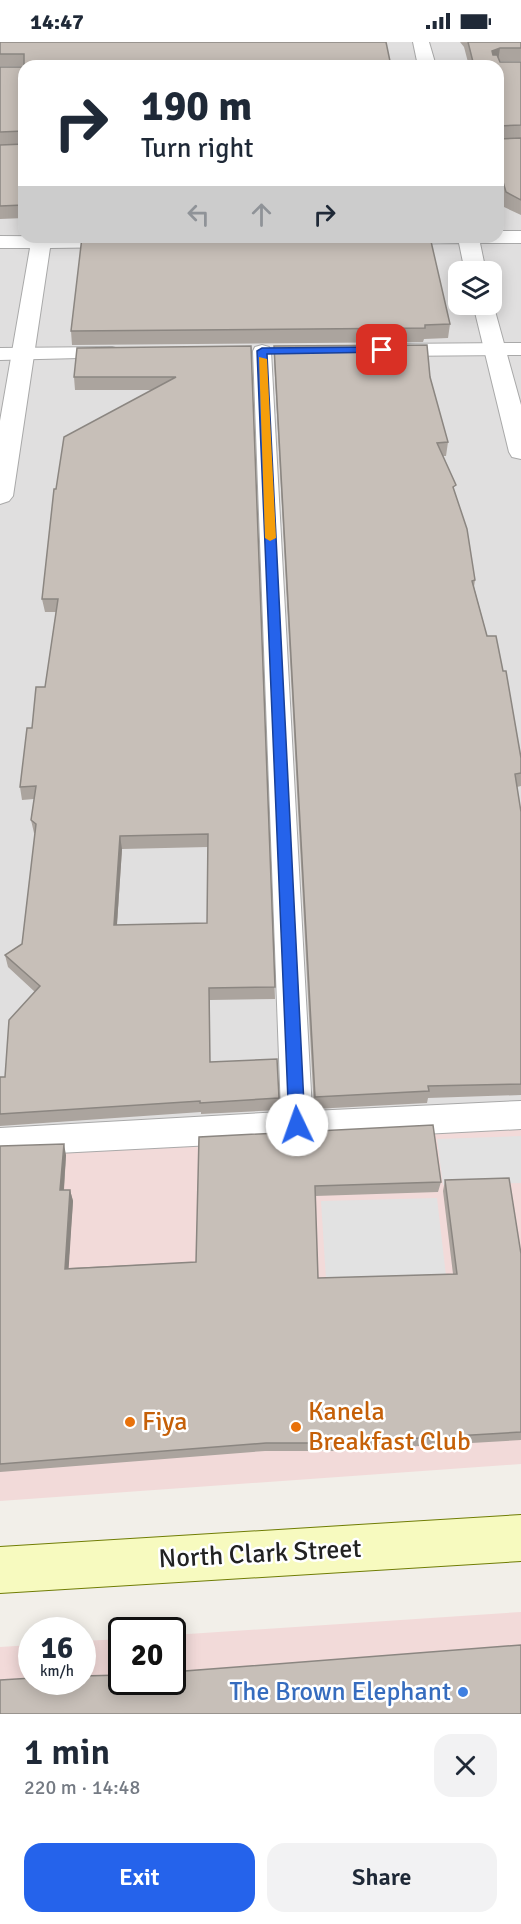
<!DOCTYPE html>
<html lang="en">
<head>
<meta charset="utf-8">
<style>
	:root { --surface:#fff; --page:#f2f2f3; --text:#1f2937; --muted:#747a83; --accent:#2563eb }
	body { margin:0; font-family:Signika,sans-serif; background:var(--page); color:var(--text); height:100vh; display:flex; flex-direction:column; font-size:22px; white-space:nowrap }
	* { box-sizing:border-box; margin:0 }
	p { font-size:20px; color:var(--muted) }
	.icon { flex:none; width:33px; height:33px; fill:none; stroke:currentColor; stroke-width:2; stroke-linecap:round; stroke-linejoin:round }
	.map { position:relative; height:1672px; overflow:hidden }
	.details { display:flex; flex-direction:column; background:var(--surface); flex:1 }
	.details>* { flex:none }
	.top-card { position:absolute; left:18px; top:18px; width:486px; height:183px; border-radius:18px; box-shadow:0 3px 15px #0003; background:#fff; color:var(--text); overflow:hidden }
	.tools { position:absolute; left:448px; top:219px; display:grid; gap:12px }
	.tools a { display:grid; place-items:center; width:54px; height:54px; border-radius:12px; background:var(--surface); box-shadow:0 3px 15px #0003; font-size:30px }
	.speed { position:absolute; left:18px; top:1575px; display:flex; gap:12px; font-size:30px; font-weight:700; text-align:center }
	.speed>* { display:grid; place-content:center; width:78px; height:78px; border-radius:50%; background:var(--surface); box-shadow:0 3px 15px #0003; line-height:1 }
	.speed small { font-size:15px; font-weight:400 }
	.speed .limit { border:3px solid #111; border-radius:9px; background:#fff; color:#111 }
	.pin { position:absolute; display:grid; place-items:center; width:51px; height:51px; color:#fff; margin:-26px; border-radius:12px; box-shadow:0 3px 9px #0006 }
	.me { position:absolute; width:66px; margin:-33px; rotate:357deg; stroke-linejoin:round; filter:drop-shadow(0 0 4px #0008) }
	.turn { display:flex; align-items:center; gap:21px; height:126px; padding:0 24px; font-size:27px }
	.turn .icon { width:78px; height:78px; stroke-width:2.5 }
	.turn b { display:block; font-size:42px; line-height:51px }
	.lanes { display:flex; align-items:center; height:57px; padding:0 24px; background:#0003; justify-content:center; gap:30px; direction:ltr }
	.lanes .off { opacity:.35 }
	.round { display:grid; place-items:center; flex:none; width:63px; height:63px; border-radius:18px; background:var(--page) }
	.summary { display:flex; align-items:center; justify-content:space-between; height:102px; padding:0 24px }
	h1 { font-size:36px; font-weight:600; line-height:45px }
	.button { display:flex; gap:12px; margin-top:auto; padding:12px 24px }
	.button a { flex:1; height:69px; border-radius:18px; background:var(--accent); color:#fff; font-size:24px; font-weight:600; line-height:69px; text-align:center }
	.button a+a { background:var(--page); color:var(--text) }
	.status { display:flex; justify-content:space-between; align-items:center; height:42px; padding:0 30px; background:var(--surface); direction:ltr }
	.status svg { height:16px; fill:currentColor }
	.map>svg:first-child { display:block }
</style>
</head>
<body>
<div class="status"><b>14:47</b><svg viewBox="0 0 49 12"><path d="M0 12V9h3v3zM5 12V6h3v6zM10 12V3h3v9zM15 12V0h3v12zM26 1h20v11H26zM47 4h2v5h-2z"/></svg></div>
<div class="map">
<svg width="521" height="1672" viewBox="0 0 521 1672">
	<rect width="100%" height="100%" fill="#f2efe9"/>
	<!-- residential -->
	<path fill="#e0dfdf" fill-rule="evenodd" d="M0,0H521V1073L0,1100ZM24,24H498V195H24ZM459,230H492V262H459Z"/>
	<!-- commercial -->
	<g fill="#f2dad9">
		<path d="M521,1073V1422L0,1459V1099Z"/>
		<path d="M521,1570V1672H0V1605L31,1603L32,1640H82L83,1599L121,1597L122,1640H172L173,1593Z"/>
	</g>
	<!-- parking -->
	<g fill="#e2e2e2">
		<path d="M521,1094V1141L443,1143L437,1097Z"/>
		<path d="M437,1156L446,1234L326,1237L321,1159Z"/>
	</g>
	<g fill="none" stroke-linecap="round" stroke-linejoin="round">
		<defs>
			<g id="lane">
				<path d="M521,301V313L390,314L383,312L381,308L383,304L390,302Z"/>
				<path d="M262,303L269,305L271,309L312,1069L521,1059V1087L0,1114V1086L281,1070L253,309L255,305Z"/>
				<path d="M112,305L119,307L121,311L119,315L0,318V306Z"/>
			</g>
			<g id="street">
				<path d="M413,0H429L436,24H418Z"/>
				<path d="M498,189H521V201H480L486,230H465L459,201L386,202L379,200L376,196L498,195Z"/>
				<path d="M0,194L134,195L137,199L134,203L127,205L50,206L13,454L9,459L0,462V379L30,206H0Z"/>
				<path d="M492,258L521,363V417L512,415L509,410L473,262H492Z"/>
			</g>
			<path id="secondary" d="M521,1473V1519L0,1551V1505Z"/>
		</defs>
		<!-- lane casing -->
		<use href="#lane" stroke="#a9a9a9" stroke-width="2"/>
		<!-- street casing -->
		<use href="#street" stroke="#a9a9a9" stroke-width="2"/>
		<!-- secondary casing -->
		<use href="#secondary" stroke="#707d05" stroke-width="2"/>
		<!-- lane -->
		<use href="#lane" fill="#fff" fill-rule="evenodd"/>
		<!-- street -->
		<use href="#street" fill="#fff" fill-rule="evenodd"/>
		<!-- secondary -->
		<use href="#secondary" fill="#f7fabf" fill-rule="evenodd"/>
	</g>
	<!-- wall -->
	<g fill="#aba49e" fill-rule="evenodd">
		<path d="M0,0L391,24H0Z"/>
		<path d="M460,0H521V19H499L500,20H521V173L504,165L498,143V24H469L464,5Z"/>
		<path d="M0,25H24V176L0,177Z"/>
		<path d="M450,282L448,296L424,297L423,300L72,303L71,289Z"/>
		<path d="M251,304L275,957L210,958V1020L279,1056V1068L201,1072V1070L0,1084V1035H5L35,950L8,925L5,913L22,902L35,792L34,791L31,778L34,757L22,758L20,745L32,686L45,645L56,570H45L42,557L56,447L151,348H75L74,335ZM208,805L207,881L117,883L122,807Z"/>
		<path d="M274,304L430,335L448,400L446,414H443L455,451L475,538L474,545L487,594L521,716V744L517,745L521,770V1053L428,1056L427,1061L314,1067L274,317Z"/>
		<path d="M199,1095L441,1140L438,1150L315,1154L318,1236L453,1232L443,1149L445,1138L521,1212V1398L335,1409H265L0,1430V1104L66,1113L64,1148H70L73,1159L68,1226L196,1220Z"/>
	</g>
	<!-- shaded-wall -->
	<g fill="#8b8681">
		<path d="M500,6L498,19L490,22L492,9Z"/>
		<path d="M120,794L122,807L116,896L114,883Z"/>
		<path d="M64,1102L66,1113L63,1159L60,1148Z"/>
		<path d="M70,1148L73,1159L68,1237L65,1227Z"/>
	</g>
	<!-- building -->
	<g fill="#c7bfb8" stroke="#8b8681" stroke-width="1.5" fill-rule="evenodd">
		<path d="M0,0H386L391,24H24V12H0Z"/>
		<path d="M468,0H521V6H500L492,9L493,13H497L500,20H521V83L498,84V97L521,96V158L506,150L498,123V24H474Z"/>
		<path d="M0,25H24V163L0,164V103L24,102V89L0,90Z"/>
		<path d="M82,195H430L450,282L425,283V286L71,289Z"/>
		<path d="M427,303L430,335L448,400L437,401L456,443L453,445L467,487L475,538L472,539L487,594H496L503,629H506L521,716V731L515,732L521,770V1042L428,1044L429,1049L315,1055L274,304Z"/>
		<path d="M251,304L275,945L209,946L210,1020L277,1017L279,1056L200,1061V1059L0,1072V1035H5L9,978L40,944L5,913L22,902L36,782L31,778L36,744L20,745L27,686H32L36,645H45L58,557H42L54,447H56L64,395L176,335H74L77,306ZM208,792L207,881L114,883L120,794Z"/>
		<path d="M433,1083L441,1140L315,1144L318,1236L457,1232L445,1138L509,1136L521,1212V1390L336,1401H266L0,1422V1104L64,1102L60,1148H70L65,1227L196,1220L199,1095Z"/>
		<path d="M521,1603V1672H0V1638L32,1636V1640H82V1634L122,1633V1640H172V1630Z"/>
	</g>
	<!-- route -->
	<path fill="#2563eb" stroke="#184099" stroke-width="1.5" d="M382,305L385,306V310L267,312L305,1083L302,1088L297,1090L291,1088L289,1083L257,309L262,306Z"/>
	<!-- slow -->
	<path fill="#f59e0b" d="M259,315L267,317L276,496L270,499L265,496Z"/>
	<!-- markers -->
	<g fill="#e8710a" stroke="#fff" stroke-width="2">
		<circle cx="130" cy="1380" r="6"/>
		<circle cx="296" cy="1385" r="6"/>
	</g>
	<circle fill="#3f7fe0" stroke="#fff" stroke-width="2" cx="463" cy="1650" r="6"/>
	<g text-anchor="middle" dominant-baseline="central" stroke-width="5" stroke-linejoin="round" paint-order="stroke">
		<!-- near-food labels -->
		<g font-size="26" fill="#c56008" stroke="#fff" text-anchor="start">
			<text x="308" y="1370">Kanela<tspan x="308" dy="30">Breakfast Club</tspan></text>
			<text x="142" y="1380">Fiya</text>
		</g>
		<!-- near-street labels -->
		<g font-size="26" fill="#222" stroke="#fff">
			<text transform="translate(260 1512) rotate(-3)">North Clark Street</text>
		</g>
		<!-- near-shop labels -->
		<g font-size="26" fill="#366cbe" stroke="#fff" text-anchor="end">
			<text x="451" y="1650">The Brown Elephant</text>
		</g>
	</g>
</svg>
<div class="tools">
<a><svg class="icon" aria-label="layers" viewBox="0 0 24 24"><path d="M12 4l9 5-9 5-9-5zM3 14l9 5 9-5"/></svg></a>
</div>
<div class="speed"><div>16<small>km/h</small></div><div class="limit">20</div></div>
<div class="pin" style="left:382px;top:308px;background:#d93025"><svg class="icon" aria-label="arrive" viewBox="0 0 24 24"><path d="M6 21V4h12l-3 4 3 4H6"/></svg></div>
<svg class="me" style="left:297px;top:1083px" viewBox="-20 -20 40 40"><circle r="19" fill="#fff"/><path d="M0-13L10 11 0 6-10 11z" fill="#2563eb"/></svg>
<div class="top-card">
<div class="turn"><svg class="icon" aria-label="right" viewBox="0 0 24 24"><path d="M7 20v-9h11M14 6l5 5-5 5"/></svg><div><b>190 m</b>Turn right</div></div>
<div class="lanes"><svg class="icon off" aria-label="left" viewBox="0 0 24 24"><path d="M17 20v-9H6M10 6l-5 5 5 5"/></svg><svg class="icon off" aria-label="ahead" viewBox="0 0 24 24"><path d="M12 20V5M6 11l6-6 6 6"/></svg><svg class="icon" aria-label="right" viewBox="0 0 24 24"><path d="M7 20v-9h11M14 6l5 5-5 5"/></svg></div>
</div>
</div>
<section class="details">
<div class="summary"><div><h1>1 min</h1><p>220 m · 14:48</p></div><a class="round"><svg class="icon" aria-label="close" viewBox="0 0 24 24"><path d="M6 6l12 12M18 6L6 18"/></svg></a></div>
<div class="button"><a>Exit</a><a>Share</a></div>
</section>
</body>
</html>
